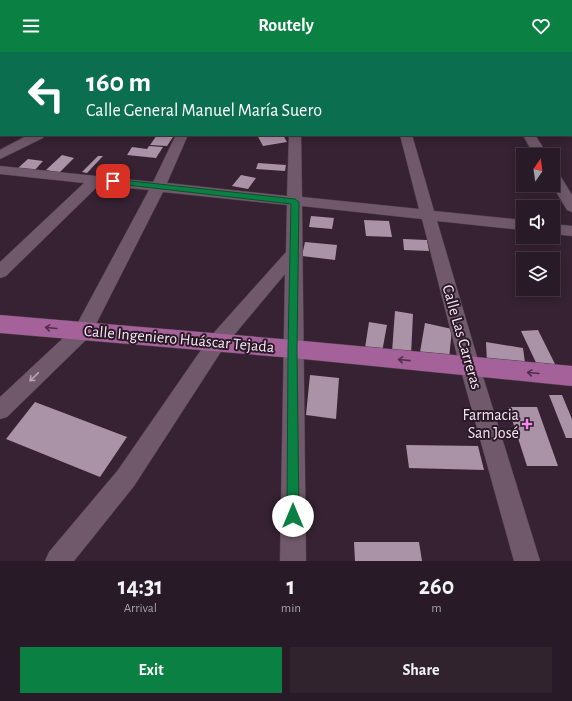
<!DOCTYPE html>
<html lang="en">
<head>
<meta charset="utf-8">
<style>
	:root { --surface:#281a26; --page:#30232e; --text:#f1f3f6; --muted:#a5a1a7; --line:#443843; --accent:#0b8043 }
	body { margin:0; font-family:"Alegreya Sans",sans-serif; background:var(--page); color:var(--text); height:100vh; display:flex; flex-direction:column; font-size:15px; white-space:nowrap }
	* { box-sizing:border-box; margin:0 }
	p { font-size:13px; color:var(--muted) }
	.icon { flex:none; width:22px; height:22px; fill:none; stroke:currentColor; stroke-width:2; stroke-linecap:round; stroke-linejoin:round }
	.map { position:relative; height:509px; overflow:hidden }
	.side { display:flex; flex-direction:column; background:var(--surface); flex:1 }
	.side>* { flex:none }
	.guide { position:absolute; left:0px; top:0px; width:572px; height:84px; box-shadow:0 2px 10px #0003,0 0 0 1px var(--line); background:#0b6e4f; color:#fff; overflow:hidden }
	.needle { width:26px; rotate:13deg }
	.controls { position:absolute; left:516px; top:96px; display:grid; gap:8px }
	.controls a { display:grid; place-items:center; width:44px; height:44px; border-radius:0px; background:var(--surface); box-shadow:0 2px 10px #0003,0 0 0 1px var(--line); font-size:20px }
	.pin { position:absolute; display:grid; place-items:center; width:34px; height:34px; color:#fff; margin:-17px; border-radius:8px; box-shadow:0 2px 6px #0006 }
	.me { position:absolute; width:44px; margin:-22px; rotate:0deg; stroke-linejoin:round; filter:drop-shadow(0 0 3px #0008) }
	.turn { display:flex; align-items:center; gap:14px; height:84px; padding:0 20px; font-size:18px }
	.turn .icon { width:52px; height:52px; stroke-width:2.5 }
	.turn b { display:block; font-size:28px; line-height:34px }
	.eta { display:flex; justify-content:space-evenly; align-items:center; height:68px; text-align:center }
	.eta b { font-size:24px; font-weight:600; line-height:28px }
	.cta { display:flex; gap:8px; margin-top:auto; padding:8px 20px }
	.cta a { flex:1; height:46px; border-radius:0px; background:var(--accent); color:#fff; font-size:16px; font-weight:600; line-height:46px; text-align:center }
	.cta a+a { background:var(--page); color:var(--text) }
	header { display:flex; justify-content:space-between; align-items:center; height:52px; padding:0 20px; background:var(--accent); color:#fff; font-size:18px; font-weight:600 }
	.map>svg:first-child { display:block }
</style>
</head>
<body>
<header><svg class="icon" aria-label="menu" viewBox="0 0 24 24"><path d="M4 6h16M4 12h16M4 18h16"/></svg>Routely<svg class="icon" aria-label="heart" viewBox="0 0 24 24"><path d="M12 20l-8-8c-3-5 5-10 8-4 3-6 11-1 8 4z"/></svg></header>
<div class="map">
<svg width="572" height="509" viewBox="0 0 572 509">
	<rect width="100%" height="100%" fill="#362232"/>
	<!-- building -->
	<g fill="#ab93a7">
		<path d="M157,83L173,85L167,94L150,93Z"/>
		<path d="M257,83H283L287,90L263,94Z"/>
		<path d="M149,94L163,95L156,106L127,103L132,95L147,97Z"/>
		<path d="M62,103L74,106L59,121L46,118Z"/>
		<path d="M98,104H103L87,121L82,120Z"/>
		<path d="M28,107L43,109L34,119L18,116Z"/>
		<path d="M258,111L286,113L285,119L256,117Z"/>
		<path d="M241,123L256,126L248,137L232,134Z"/>
		<path d="M311,164L334,166L332,177L309,175Z"/>
		<path d="M364,168L389,169L392,185L366,184Z"/>
		<path d="M403,187L427,188L429,199L404,198Z"/>
		<path d="M305,190L337,193L335,208L302,204Z"/>
		<path d="M395,259L413,262L411,303L392,300Z"/>
		<path d="M369,270L387,273L382,300L365,296Z"/>
		<path d="M425,271L452,277L449,307L420,300Z"/>
		<path d="M538,278L558,318L540,319L521,279Z"/>
		<path d="M486,290L523,296L526,318L487,312Z"/>
		<path d="M310,323L339,326L336,367L306,363Z"/>
		<path d="M549,343H562L572,367V386H566Z"/>
		<path d="M35,350L127,385L100,425L6,387Z"/>
		<path d="M508,355H537L558,414H527Z"/>
		<path d="M406,393L478,394L484,418L409,416Z"/>
		<path d="M354,490H419L422,509H355Z"/>
	</g>
	<g fill="none" stroke-linecap="round" stroke-linejoin="round">
		<defs>
			<g id="minor">
				<rect x="216" y="0" width="10" height="1"/>
				<rect x="291" y="0" width="10" height="1"/>
				<path d="M329,0H347L348,1H330Z"/>
				<rect x="382" y="0" width="10" height="1"/>
				<path d="M477,0H487L488,1H478Z"/>
				<rect x="571" y="14" width="1" height="6"/>
				<rect x="0" y="21" width="1" height="7"/>
				<rect x="571" y="59" width="1" height="8"/>
				<path d="M28,83H44L43,86L0,107V98Z"/>
				<path d="M176,83H188L167,131L287,144L289,83H301L302,145L419,157L400,83H412L434,159L523,168V178L437,169L480,315L540,509H514L460,315L422,167L302,154L306,509H280L285,222L224,295L134,434L74,509H45L49,500L118,418L210,285L286,200L287,153L163,140L90,284L7,365L0,367V345L76,274L149,138L99,133L6,224L0,226V210L84,131L0,122V114L153,130Z"/>
				<path d="M523,83H535L548,103H534Z"/>
				<path d="M553,119L558,120L572,143V160L567,158L552,133H553Z"/>
				<path d="M553,172L572,174V184L553,182Z"/>
			</g>
			<path id="major" d="M0,263L293,288L572,314V334L293,306L0,281Z"/>
		</defs>
		<!-- minor casing -->
		<use href="#minor" stroke="#50404e" stroke-width="1"/>
		<!-- major casing -->
		<use href="#major" stroke="#50404e" stroke-width="1"/>
		<!-- minor -->
		<use href="#minor" fill="#70596b" fill-rule="evenodd"/>
		<!-- major -->
		<use href="#major" fill="#a5629a" fill-rule="evenodd"/>
	</g>
	<!-- one-way arrows -->
	<defs><path id="oneway-shaft" d="M-6 0H5M1.5-3L5.5 0L1.5 3" fill="none" stroke-width="1.6" stroke-linecap="round" stroke-linejoin="round"/></defs>
	<g stroke="#502f4a">
		<use href="#oneway-shaft" transform="translate(51 276) rotate(-175)"/>
		<use href="#oneway-shaft" transform="translate(404 308) rotate(-174)"/>
		<use href="#oneway-shaft" transform="translate(533 321) rotate(-175)"/>
	</g>
	<use stroke="#b9a7b5" href="#oneway-shaft" transform="translate(34 325) rotate(136)"/>
	<!-- route -->
	<path fill="#0b8043" stroke="#07532c" d="M113,127L295,147L299,150L297,297L299,464L298,468L293,470L289,468L287,464L288,297L291,152L110,131L109,129Z"/>
	<!-- markers -->
	<path fill="#f987e8" stroke="#2b1928" stroke-width="1.5" d="M525 366h4v4h4v4h-4v4h-4v-4h-4v-4h4z"/>
	<g text-anchor="middle" dominant-baseline="central" stroke-width="4" stroke-linejoin="round" paint-order="stroke">
		<!-- street labels -->
		<g font-size="16" fill="#f4e7f2" stroke="#2b1928">
			<text transform="translate(462 285) rotate(74)">Calle Las Carreras</text>
			<text transform="translate(179 287) rotate(5)">Calle Ingeniero Huáscar Tejada</text>
		</g>
		<!-- poi labels -->
		<g font-size="16" fill="#f4e7f2" stroke="#2b1928" text-anchor="end">
			<text x="519" y="363">Farmacia<tspan x="519" dy="18">San José</tspan></text>
		</g>
	</g>
</svg>
<div class="controls">
<a><svg class="needle" viewBox="-14 -14 28 28"><path d="M0-13l5 13h-10z" fill="#e53935"/><path d="M0 13l5-13h-10z" fill="#a5a1a7"/></svg></a>
<a><svg class="icon" aria-label="sound" viewBox="0 0 24 24"><path d="M4 9h4l5-4v14l-5-4H4zM17 9q2 3 0 6"/></svg></a>
<a><svg class="icon" aria-label="layers" viewBox="0 0 24 24"><path d="M12 4l9 5-9 5-9-5zM3 14l9 5 9-5"/></svg></a>
</div>
<div class="pin" style="left:113px;top:129px;background:#d93025"><svg class="icon" aria-label="arrive" viewBox="0 0 24 24"><path d="M6 21V4h12l-3 4 3 4H6"/></svg></div>
<svg class="me" style="left:293px;top:464px" viewBox="-20 -20 40 40"><circle r="19" fill="#fff"/><path d="M0-13L10 11 0 6-10 11z" fill="#0b8043"/></svg>
<div class="guide">
<div class="turn"><svg class="icon" aria-label="left" viewBox="0 0 24 24"><path d="M17 20v-9H6M10 6l-5 5 5 5"/></svg><div><b>160 m</b>Calle General Manuel María Suero</div></div>
</div>
</div>
<section class="side">
<div class="eta">
<div><b>14:31</b><p>Arrival</p></div>
<div><b>1</b><p>min</p></div>
<div><b>260</b><p>m</p></div>
</div>
<div class="cta"><a>Exit</a><a>Share</a></div>
</section>
</body>
</html>
